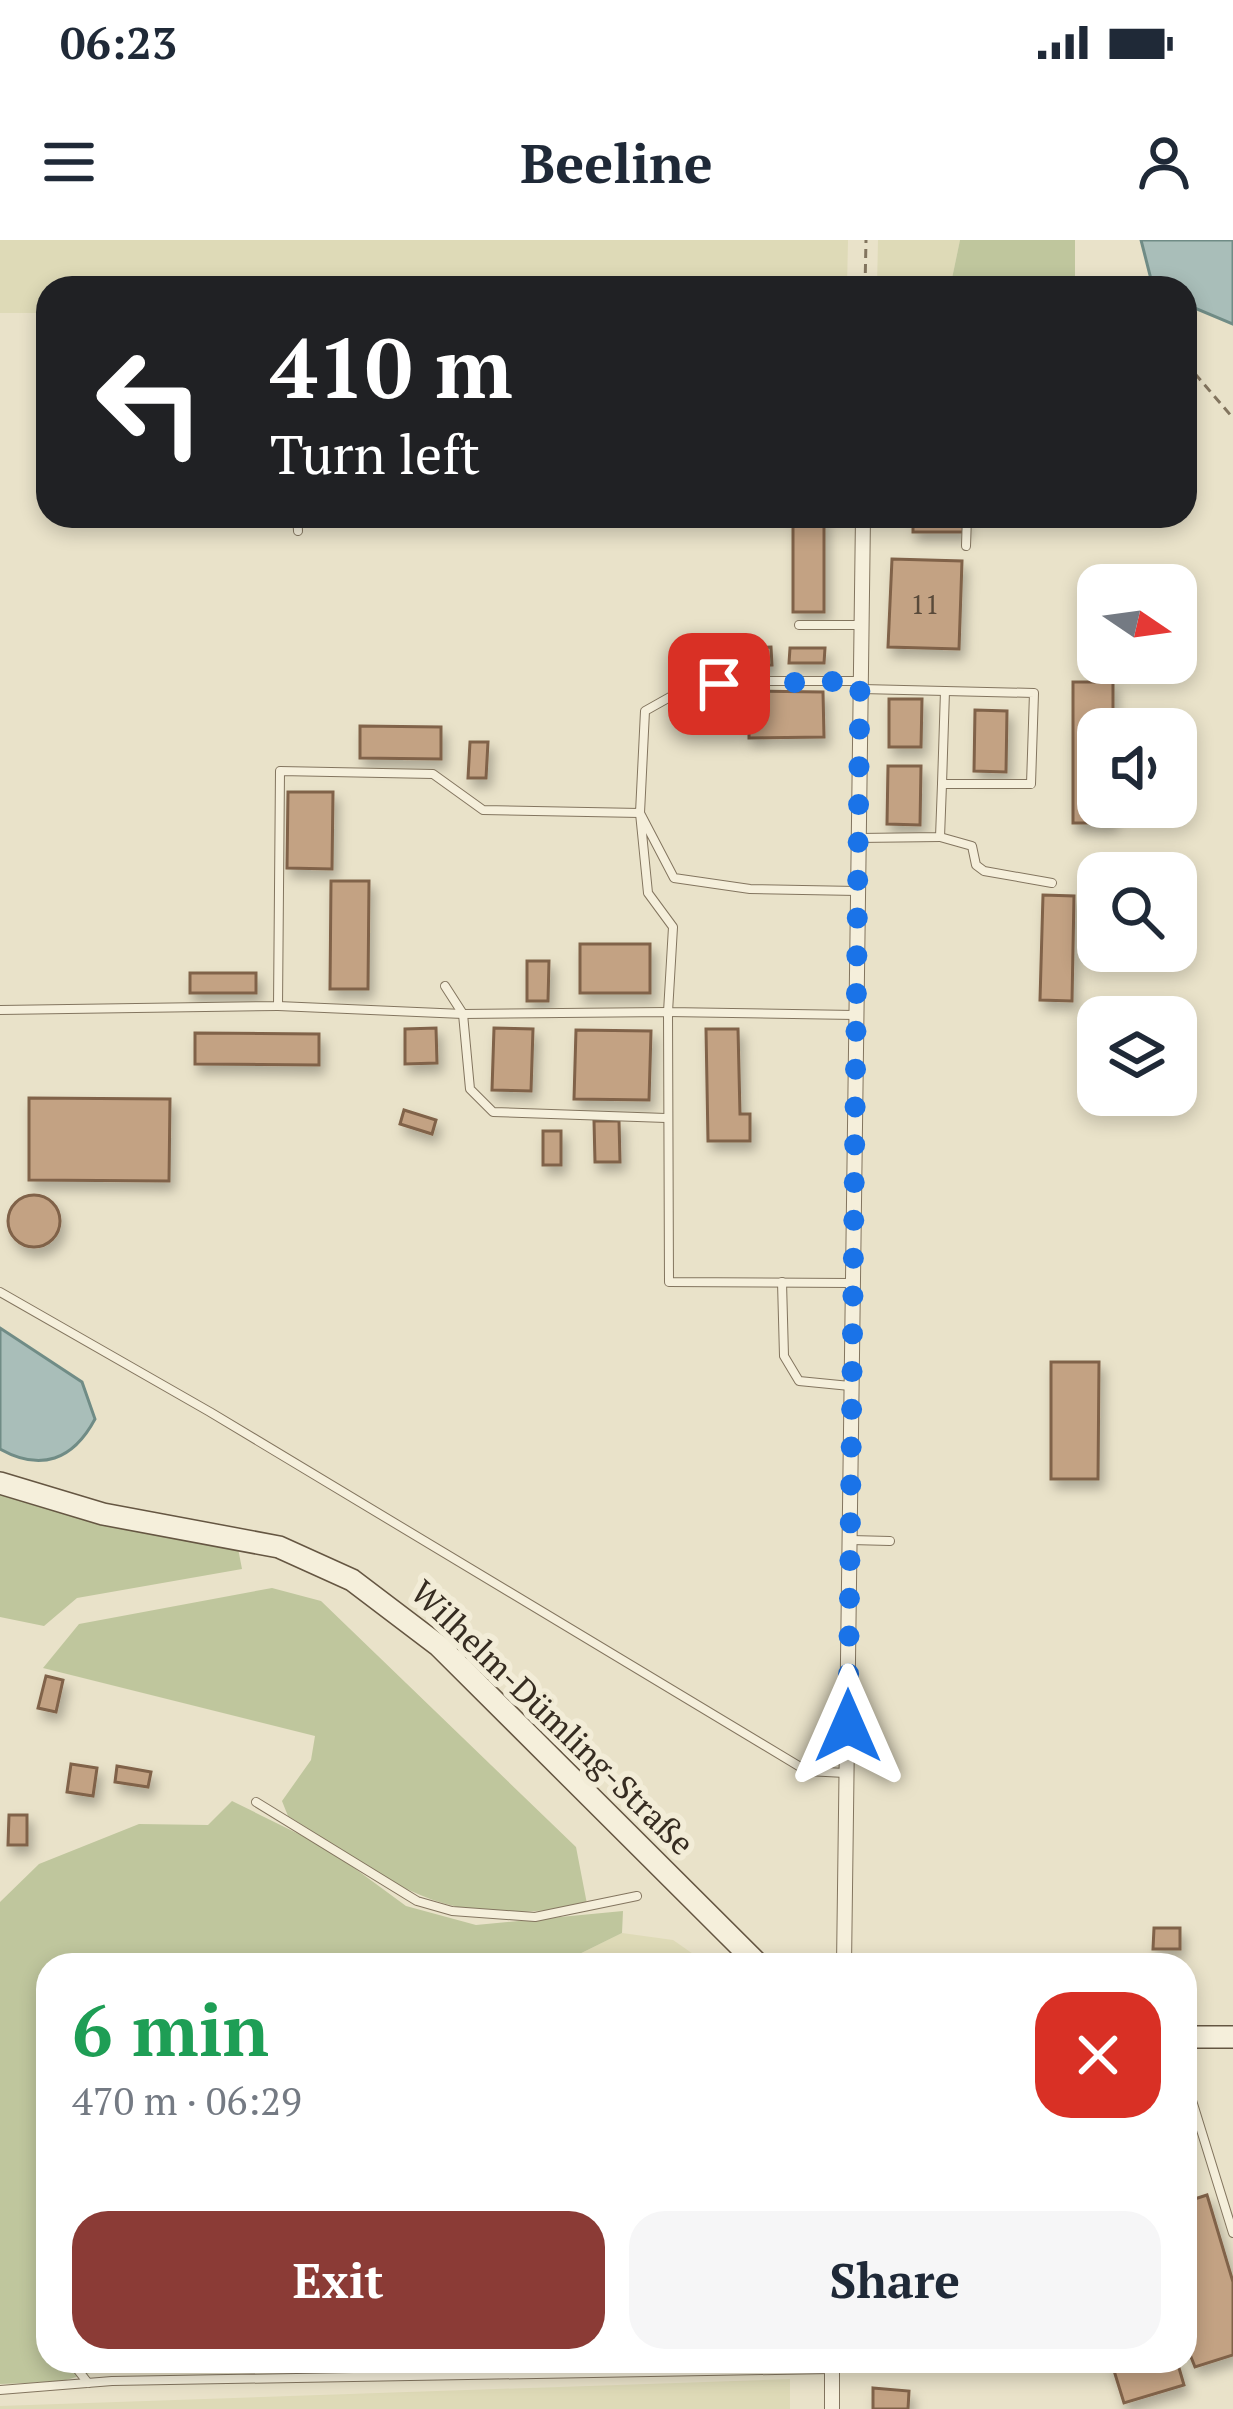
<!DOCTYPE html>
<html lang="en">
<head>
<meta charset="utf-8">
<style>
	:root { --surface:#fff; --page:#f6f6f7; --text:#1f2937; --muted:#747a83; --accent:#8b3b36 }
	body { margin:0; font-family:"PT Serif",serif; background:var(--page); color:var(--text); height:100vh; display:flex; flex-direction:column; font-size:45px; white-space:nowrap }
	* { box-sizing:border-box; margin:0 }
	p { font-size:39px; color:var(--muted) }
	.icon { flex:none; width:66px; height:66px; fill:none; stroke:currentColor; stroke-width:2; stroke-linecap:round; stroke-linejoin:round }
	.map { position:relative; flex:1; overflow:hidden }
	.sheet { position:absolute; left:36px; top:1713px; width:1161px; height:420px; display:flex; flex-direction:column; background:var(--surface); border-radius:36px; box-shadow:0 6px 18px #0003 }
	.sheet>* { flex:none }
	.guide { position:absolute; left:36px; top:36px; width:1161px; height:252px; border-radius:36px; box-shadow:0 6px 18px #0003; background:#202124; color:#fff; overflow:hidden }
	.needle { width:78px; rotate:103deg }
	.buttons { position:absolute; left:1077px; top:324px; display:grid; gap:24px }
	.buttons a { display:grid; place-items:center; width:120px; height:120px; border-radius:24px; background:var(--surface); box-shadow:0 6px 18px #0003; font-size:60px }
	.pin { position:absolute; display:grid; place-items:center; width:102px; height:102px; color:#fff; margin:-51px; border-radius:24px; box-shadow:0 6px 18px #0006 }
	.me { position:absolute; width:132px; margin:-66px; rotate:0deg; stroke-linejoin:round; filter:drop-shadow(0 0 9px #0008) }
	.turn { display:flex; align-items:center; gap:42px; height:252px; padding:0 36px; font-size:54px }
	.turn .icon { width:156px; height:156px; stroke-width:2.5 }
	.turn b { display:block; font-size:84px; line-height:102px }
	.round { display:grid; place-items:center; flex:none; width:126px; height:126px; border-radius:36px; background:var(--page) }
	.overview { display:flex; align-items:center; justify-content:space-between; height:204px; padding:0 36px }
	h1 { font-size:72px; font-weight:700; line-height:90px; color:#1e9e55 }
	.primary-button { display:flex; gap:24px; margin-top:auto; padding:24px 36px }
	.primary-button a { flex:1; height:138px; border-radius:36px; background:var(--accent); color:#fff; font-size:48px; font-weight:700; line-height:138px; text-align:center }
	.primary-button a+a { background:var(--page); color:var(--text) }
	.status { display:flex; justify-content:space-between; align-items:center; height:84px; padding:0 60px; background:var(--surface); direction:ltr }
	.status svg { height:33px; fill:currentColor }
	header { display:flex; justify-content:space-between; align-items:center; height:156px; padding:0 36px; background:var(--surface); font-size:54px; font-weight:700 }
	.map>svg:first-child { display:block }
</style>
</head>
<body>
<div class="status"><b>06:23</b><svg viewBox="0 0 49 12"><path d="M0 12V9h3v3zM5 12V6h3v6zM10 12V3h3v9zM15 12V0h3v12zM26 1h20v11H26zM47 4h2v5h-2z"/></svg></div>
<header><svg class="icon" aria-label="menu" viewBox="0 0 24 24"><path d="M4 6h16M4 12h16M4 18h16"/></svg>Beeline<svg class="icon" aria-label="person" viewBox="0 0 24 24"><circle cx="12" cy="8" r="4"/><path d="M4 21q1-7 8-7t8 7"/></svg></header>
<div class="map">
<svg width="1233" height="2169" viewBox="0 0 1233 2169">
	<defs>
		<filter id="shadow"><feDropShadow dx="4.5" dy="8" stdDeviation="6" flood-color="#0004"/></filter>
	</defs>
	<rect width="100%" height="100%" fill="#e9e2c9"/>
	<!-- farmland -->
	<g fill="#dedab7">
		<path d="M0,0H848L847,48H48V73H0Z"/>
		<path d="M878,0H960L950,48H877Z"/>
		<path d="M622,1693L673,1700L709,1725H557Z"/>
		<path d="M790,2139V2169H0V2166Z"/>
	</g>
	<!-- green -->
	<g fill="#bfc69d">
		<path d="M960,0H1075V48H950Z"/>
		<path d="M0,1247L236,1298L242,1329L77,1358L44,1386L0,1377Z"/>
		<path d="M272,1348L321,1361L576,1607L587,1664C442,1691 404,1649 288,1576L282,1561L311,1520L315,1496L43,1428L79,1384Z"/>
		<path d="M232,1561L327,1608L406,1666L476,1685L623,1671L622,1693L557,1725H48V2121L311,2125L97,2131L59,2142L0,2144V1662L39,1624L139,1584L208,1585Z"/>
	</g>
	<!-- water -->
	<g fill="#a9beb9" stroke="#708c86" stroke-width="3">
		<path d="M1141,0H1233V84L1185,64V48L1153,47Z"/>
		<path d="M0,1088L82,1142L95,1179C73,1220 41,1232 0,1209Z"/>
	</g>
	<!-- building -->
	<g fill="#c3a283" stroke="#806248" stroke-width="3" filter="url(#shadow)">
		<rect x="793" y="276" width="31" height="96"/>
		<rect x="913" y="276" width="51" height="16"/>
		<path d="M892,319L962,321L959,409L888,407Z"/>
		<path d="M771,407L772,425L741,426V408Z"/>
		<path d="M790,408H825L824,423H789Z"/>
		<path d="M1073,442H1113V489H1098V567H1112V583H1073Z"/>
		<path d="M749,451L823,452L824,497L749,498Z"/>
		<path d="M889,459H922L921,507H889Z"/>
		<path d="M975,470L1007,471L1006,532L974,531Z"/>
		<path d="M360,486L441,487V519L360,518Z"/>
		<path d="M470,502H488L486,538H468Z"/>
		<path d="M888,526H921L920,585L887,584Z"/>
		<path d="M288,552H333L332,629L287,628Z"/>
		<path d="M331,641H369L368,749H330Z"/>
		<path d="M1043,655L1074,656L1072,761L1040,760Z"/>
		<rect x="580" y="704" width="70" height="49"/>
		<path d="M527,721H549L548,761H527Z"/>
		<rect x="190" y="733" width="66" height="20"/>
		<path d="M436,788L437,823L405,824V789Z"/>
		<path d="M494,788L533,789L531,851L492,850Z"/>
		<path d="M706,789H738L740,874H750V901H708Z"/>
		<path d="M576,790L651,791L649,860L574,859Z"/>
		<path d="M195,793L319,794V825L195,824Z"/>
		<path d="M29,858L170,859L169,941L29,940Z"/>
		<path d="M404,870L436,880L432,894L400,884Z"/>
		<path d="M594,881H619L620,922H595Z"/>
		<rect x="543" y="891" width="18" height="34"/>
		<circle cx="34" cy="981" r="26"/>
		<path d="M1051,1122H1099L1098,1239H1051Z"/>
		<path d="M46,1436L63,1440L56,1472L38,1468Z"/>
		<path d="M71,1524L97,1528L93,1556L67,1552Z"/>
		<path d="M117,1526L151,1532L148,1547L115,1542Z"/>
		<path d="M9,1575H27V1605H8Z"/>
		<path d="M1154,1688H1180V1709H1153Z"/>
		<path d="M1207,1955L1233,2042V2115L1195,2127L1185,2102V1962Z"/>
		<path d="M1111,2121H1177L1184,2145L1124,2163Z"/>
		<path d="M873,2148L909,2151L908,2169H873Z"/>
	</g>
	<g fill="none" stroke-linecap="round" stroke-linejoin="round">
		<defs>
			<g id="lane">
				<path d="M297,276L298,291"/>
				<path d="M966,306L967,276"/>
				<path d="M799,385H861"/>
				<path d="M942,544L945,451"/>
				<path d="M940,597L972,606L976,625L984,631L1052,643"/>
				<path d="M858,598L940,597L942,544H1031L1034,453L862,449"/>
				<path d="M445,746L463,774L470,849L493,872L666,878"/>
				<path d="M278,766L463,774L668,772L669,1042L851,1043"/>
				<path d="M0,770L278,766L280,531L433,534L483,570L640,573L645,471L686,448L751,441H860"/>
				<path d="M855,775L668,772L673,687L648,653L640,573L674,638L750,649L857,651"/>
				<path d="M782,1042L784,1116L799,1141L850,1146"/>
				<path d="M0,1052L210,1172L807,1531L845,1533"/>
				<path d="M851,1300L890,1301"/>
				<path d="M256,1562L417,1661L452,1671L535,1677L637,1656"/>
				<path d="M1185,1838L1233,1993"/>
				<path d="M41,2049L48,2091"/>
				<path d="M71,2121L88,2143"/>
				<path d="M0,2150L112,2141L831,2129"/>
			</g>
			<g id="street">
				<path d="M844,1725L863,276"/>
				<path d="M832,2169V2121"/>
			</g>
			<g id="secondary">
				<path d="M0,1243L103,1274L279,1307L352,1340L439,1406L759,1725"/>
				<path d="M1185,1797H1233"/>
			</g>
		</defs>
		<!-- lane casing -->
		<use href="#lane" stroke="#83755f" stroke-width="10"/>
		<!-- street casing -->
		<use href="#street" stroke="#83755f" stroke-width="16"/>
		<!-- secondary casing -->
		<use href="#secondary" stroke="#655642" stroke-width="24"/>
		<!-- path -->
		<g stroke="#83755f" stroke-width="3" stroke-dasharray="9 6" stroke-linecap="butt">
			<path d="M865,48L866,0"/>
			<path d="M1185,122L1233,178"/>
		</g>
		<!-- lane -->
		<use href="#lane" stroke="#f5efdb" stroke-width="8"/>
		<!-- street -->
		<use href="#street" stroke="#f5efdb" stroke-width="14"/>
		<!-- secondary -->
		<use href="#secondary" stroke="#f5efdb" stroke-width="21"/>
	</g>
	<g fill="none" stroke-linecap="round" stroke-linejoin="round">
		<!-- route -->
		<path stroke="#1a73e8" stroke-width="21" stroke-dasharray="0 37.8" d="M719,444L860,441L848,1486"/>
	</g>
	<g text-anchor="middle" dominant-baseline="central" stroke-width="12" stroke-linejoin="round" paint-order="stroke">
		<!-- number labels -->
		<g font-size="27" fill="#594a3a">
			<text x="925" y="364">11</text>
		</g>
		<!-- street labels -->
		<g font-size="33" fill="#362c21" stroke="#f2ecd7">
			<text transform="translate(553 1477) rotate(44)">Wilhelm-Dümling-Straße</text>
		</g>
	</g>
</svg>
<div class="buttons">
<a><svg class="needle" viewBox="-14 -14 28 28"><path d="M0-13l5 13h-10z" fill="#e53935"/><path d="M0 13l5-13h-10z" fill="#747a83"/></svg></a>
<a><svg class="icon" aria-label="sound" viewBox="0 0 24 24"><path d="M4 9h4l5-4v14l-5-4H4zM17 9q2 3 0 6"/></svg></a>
<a><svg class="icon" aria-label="search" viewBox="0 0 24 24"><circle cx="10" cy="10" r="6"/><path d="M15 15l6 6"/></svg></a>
<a><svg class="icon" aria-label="layers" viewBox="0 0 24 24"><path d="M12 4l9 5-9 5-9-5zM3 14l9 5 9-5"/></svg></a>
</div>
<div class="pin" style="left:719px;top:444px;background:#d93025"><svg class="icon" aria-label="arrive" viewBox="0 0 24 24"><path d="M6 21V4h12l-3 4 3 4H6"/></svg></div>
<svg class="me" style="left:848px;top:1486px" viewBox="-20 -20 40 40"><path d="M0-17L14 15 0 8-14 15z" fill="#1a73e8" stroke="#fff" stroke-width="4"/></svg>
<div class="guide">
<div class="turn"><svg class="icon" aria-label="left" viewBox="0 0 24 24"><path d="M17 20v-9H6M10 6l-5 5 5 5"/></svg><div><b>410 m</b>Turn left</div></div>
</div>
<section class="sheet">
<div class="overview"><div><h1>6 min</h1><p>470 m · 06:29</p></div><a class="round" style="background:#d93025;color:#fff"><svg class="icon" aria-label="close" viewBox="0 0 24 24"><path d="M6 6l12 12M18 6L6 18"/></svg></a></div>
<div class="primary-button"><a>Exit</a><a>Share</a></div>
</section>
</div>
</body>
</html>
